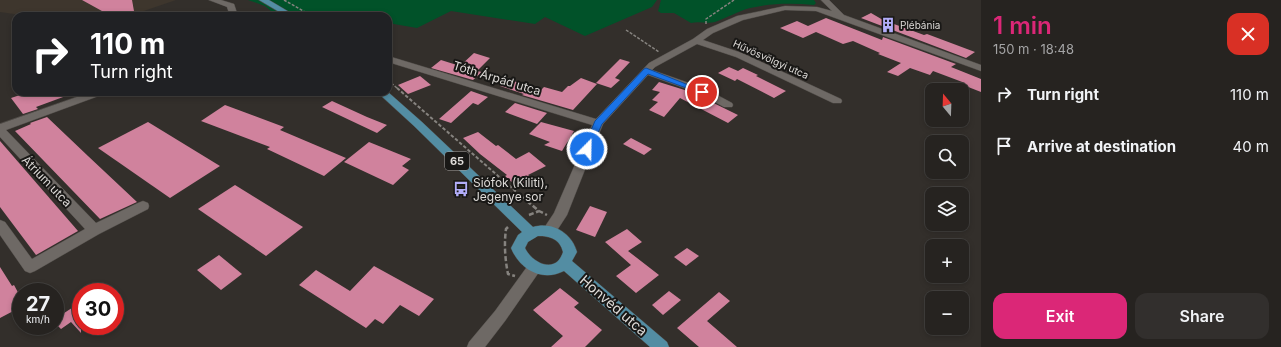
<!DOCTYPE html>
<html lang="en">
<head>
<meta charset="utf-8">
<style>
	:root { --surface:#262320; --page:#322f2d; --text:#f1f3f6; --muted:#a4a4a5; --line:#42403e; --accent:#db2777 }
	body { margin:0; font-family:Inter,sans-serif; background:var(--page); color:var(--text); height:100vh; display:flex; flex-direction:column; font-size:15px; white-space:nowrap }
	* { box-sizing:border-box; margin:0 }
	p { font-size:13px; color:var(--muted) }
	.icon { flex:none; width:22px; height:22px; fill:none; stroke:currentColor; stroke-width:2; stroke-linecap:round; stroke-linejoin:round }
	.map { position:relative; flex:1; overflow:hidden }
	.sheet { display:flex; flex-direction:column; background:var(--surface); width:300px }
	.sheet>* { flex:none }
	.hud { position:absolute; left:12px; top:12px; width:380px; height:84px; border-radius:12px; box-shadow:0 2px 6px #0003,0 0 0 1px var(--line); background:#202124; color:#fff; overflow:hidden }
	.needle { width:26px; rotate:341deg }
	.fabs { position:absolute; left:925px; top:83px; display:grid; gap:8px }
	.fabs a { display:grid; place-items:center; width:44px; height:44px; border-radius:8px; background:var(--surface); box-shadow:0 2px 6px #0003,0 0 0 1px var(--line); font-size:20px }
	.speed { position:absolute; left:12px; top:283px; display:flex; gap:8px; font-size:20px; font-weight:700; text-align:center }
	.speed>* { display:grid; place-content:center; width:52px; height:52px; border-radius:50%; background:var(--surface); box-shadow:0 2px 6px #0003,0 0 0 1px var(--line); line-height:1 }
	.speed small { font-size:10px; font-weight:400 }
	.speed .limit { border:6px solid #d22; background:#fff; color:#111 }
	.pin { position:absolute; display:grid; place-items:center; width:34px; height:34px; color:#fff; margin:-17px; border:2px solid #fff; border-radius:50%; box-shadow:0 1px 4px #0007 }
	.me { position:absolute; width:44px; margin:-22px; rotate:23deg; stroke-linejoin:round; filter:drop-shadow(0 0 3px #0008) }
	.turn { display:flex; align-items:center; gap:14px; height:84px; padding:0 12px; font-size:18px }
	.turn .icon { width:52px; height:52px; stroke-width:2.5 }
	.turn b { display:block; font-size:28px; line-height:34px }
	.round { display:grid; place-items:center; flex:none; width:42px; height:42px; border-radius:12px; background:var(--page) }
	.summary { display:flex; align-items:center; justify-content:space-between; height:68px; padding:0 12px }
	h1 { font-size:24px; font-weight:600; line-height:30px; color:var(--accent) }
	.primary-button { display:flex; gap:8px; margin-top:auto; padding:8px 12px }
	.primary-button a { flex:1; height:46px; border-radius:12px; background:var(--accent); color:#fff; font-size:16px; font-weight:600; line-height:46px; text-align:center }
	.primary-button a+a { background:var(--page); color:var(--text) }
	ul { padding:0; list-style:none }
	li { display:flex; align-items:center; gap:12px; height:52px; padding:0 12px }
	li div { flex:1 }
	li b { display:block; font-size:15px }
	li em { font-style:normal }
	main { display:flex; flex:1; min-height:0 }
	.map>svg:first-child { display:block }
</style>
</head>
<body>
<main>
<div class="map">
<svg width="981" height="347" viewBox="0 0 981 347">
	<rect width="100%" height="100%" fill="#332f2b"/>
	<!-- built -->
	<path fill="#3e362d" d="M0,0H176L129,16H28L0,12Z"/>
	<!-- green -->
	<g fill="#015229">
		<path d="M248,0H657L652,7L585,36L545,17L535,24L451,11L417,28L388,23V16H277L265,6Z"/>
		<path d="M661,0H814L816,3L814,5C793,3 771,3 750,8C738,11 727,18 715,22C708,24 699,21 691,23L674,13H661L658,11Z"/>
	</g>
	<!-- building -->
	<g fill="#d0829d">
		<path d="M82,0H132L134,11L120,16H111Z"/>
		<path d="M871,13L883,20L924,35L927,34L975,52L966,58L861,18Z"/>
		<path d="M826,18L882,40L883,37L956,64L951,67L981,79V92L963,85L965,83L933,71L930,75L910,68L898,76L887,72L901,63L878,54L880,53L853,41L843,44L816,32L803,38L780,28L797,21L808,26Z"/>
		<path d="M474,53L490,58L477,71L482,72L473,80L431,68L441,60L460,66Z"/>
		<path d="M620,59L630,62L615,78L620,80L611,88L596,83Z"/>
		<path d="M729,67L738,71L743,68L758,75L756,76L786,91L774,98L737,79L735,81L718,73Z"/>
		<path d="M420,76L431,85L408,94L398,85Z"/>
		<path d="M581,78L597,84L573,110L522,95L524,94L500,86L507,79L541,90L544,87L562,92L568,86H570Z"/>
		<path d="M659,82L691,92L738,115L728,123L680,98L664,117L649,110L658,102L652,100L660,92L652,90Z"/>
		<path d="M471,91L488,97L478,105L473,103L451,123L439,119Z"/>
		<path d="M29,92H74V93L36,107L38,109L23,114L11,98Z"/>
		<path d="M332,101L367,117L387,125L377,133L322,107Z"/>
		<path d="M515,103L547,113L537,124L505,112Z"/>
		<path d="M225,105L284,127L280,130L346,158L324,176L267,149L270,147L201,121Z"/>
		<path d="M47,117L88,156L137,202L100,219L15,131L31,124L30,123Z"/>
		<path d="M148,122L220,166L170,198L98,148Z"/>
		<path d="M541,122L574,131L562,151L544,145L550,142L529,134Z"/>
		<path d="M478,132L496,146L498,145L516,159L529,152L546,166L528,175L532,179L517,187L505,176L507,175L480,154L463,138Z"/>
		<path d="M631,138L652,149L644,155L623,144Z"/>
		<path d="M0,141L78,231L36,255L0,207Z"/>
		<path d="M369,142L411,159L402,166L409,170L393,185L344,162Z"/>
		<path d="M235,185L303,227L266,256L198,209Z"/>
		<path d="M590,206L607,212L595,237L576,230Z"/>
		<path d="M627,229L642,242L628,251L659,275L636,293L616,276L631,265L605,242Z"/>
		<path d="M687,248L699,256L686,266L674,257Z"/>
		<path d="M219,255L242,274L221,290L197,270Z"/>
		<path d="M374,266L434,299L419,316L400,305L383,324L375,319L366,328L299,285L316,270L350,291Z"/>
		<path d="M0,267L12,286L14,285L21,298V307L0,318Z"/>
		<path d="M560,288L579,303L574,307L602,330L585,347H551L563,336L533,310Z"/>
		<path d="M669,291L681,300L663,315L652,305Z"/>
		<path d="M719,292L730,301L707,321L737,347H699L677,328Z"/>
		<path d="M81,302V333L71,322L61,329L55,323V319Z"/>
	</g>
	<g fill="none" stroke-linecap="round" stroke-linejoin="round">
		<defs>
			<g id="minor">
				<path d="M209,0H221L234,4L238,16H230L227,7Z"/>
				<path d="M821,0H829L844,15L981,65V71L816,11L785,10L743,20L713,33L703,40L742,53L841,99L842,101L841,103H833L736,57L697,44L655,67L652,70L706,89L732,103L733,105L732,107H724L698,93L648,75L603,124L567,215L554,235L549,236L544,235L542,231L554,213L592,125L388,62V56L596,119L649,63L693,39L707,29L737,16L785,6L817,7L832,11Z"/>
				<path d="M91,92H105L104,94L6,130L96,223L138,203L143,201L148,203L149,206L148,209L99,234L35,271L30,273L25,271L0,235V220L5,222L32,259L85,229L0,137V124Z"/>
				<path d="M534,262L539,264L541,268L539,272L505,321L485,347H467L469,342L495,311L529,264Z"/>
			</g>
			<g id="major">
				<path d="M259,0H269L296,16H286Z"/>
				<path d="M377,92H388L422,122L533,227C552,221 572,233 577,252L572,261L667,342L669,347H650L564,271C542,282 520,270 511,248L518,235L522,232L414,126ZM538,236C550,236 560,239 563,252C562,255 560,259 558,261C547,271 530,259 525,248L528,242Z"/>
			</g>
		</defs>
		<!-- minor casing -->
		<use href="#minor" stroke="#4e4a46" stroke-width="1"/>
		<!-- major casing -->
		<use href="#major" stroke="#4e4a46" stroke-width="1"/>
		<!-- path-far2 -->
		<g stroke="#86837f" stroke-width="1.5" stroke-dasharray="3 1.5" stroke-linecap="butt">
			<path d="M284,0L312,16"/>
			<path d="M706,24V19L734,0"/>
			<path d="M626,30L659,52"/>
			<path d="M388,80L398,89"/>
		</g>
		<!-- path-far1 -->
		<path stroke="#86837f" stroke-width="2" stroke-dasharray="3.5 2" stroke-linecap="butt" d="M397,88L528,202"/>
		<!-- path -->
		<g stroke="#86837f" stroke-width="2.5" stroke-dasharray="5 2.5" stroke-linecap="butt">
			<path d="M527,201L539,211L547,215"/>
			<path d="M529,215L539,211"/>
			<path d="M508,227L506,229C504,244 505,259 508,274L515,276"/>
		</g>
		<!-- minor -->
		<use href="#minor" fill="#6e6965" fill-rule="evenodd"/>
		<!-- major -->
		<use href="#major" fill="#538da3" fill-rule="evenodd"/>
	</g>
	<!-- route -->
	<path fill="#1a73e8" stroke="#114b97" d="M646,68L706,92L705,93H700L648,74L602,124L590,151H584L583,149L595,121L644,69Z"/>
	<!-- icons -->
	<defs>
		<symbol id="building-bare" viewBox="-9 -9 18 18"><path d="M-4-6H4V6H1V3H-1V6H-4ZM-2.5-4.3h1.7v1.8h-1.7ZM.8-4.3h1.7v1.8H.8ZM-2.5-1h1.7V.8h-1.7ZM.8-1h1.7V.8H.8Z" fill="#b2adf9" stroke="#191816" stroke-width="2.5" paint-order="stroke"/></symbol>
		<symbol id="bus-bare" viewBox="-9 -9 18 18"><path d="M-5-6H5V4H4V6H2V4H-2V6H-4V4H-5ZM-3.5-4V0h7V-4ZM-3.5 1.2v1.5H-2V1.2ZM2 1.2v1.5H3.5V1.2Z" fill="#b2adf9" stroke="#191816" stroke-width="2.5" paint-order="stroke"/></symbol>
	</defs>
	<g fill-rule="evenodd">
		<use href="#building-bare" x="877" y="14" width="22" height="22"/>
		<use href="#bus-bare" x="450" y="178" width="22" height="22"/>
	</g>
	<g text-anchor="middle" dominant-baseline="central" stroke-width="4" stroke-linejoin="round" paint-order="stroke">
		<!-- far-poi labels -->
		<g font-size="10" fill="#dedbd8" stroke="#191816" text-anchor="start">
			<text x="900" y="25">Plébánia</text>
		</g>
		<!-- far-street labels -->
		<g font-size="10" fill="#dedbd8" stroke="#191816">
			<text transform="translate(771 59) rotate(24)">Hűvösvölgyi utca</text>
		</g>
		<!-- shield labels -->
		<rect fill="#191816" stroke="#a3a09e" stroke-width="1" x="445" y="152" width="24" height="18" rx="3"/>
		<g font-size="11" font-weight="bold" fill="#dedbd8">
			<text x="457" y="161">65</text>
		</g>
		<!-- street labels -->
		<g font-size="12" fill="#dedbd8" stroke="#191816">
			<text transform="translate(497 78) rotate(17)">Tóth Árpád utca</text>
			<text transform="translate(47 181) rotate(46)">Átrium utca</text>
		</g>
		<!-- poi labels -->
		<g font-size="12" fill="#dedbd8" stroke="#191816" text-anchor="start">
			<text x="473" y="182">Siófok (Kiliti),<tspan x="473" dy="14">Jegenye sor</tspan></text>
		</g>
		<!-- near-street labels -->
		<g font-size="14" fill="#dedbd8" stroke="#191816">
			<text transform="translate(614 305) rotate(41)">Honvéd utca</text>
		</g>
	</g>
</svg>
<div class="fabs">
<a><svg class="needle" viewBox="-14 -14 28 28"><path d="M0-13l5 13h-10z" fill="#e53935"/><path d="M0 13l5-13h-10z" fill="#a4a4a5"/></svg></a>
<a><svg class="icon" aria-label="search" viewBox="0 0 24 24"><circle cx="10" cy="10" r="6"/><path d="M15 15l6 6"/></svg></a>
<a><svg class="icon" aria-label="layers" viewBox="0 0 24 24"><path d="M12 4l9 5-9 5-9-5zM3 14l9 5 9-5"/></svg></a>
<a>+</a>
<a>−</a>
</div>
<div class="speed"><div>27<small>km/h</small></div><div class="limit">30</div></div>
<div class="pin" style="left:702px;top:92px;background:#d93025"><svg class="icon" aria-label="arrive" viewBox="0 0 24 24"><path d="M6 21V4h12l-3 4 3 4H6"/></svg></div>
<svg class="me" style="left:587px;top:149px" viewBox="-20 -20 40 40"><circle r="17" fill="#1a73e8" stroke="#fff" stroke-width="3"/><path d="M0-11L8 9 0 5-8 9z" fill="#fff"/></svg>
<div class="hud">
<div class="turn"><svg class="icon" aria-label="right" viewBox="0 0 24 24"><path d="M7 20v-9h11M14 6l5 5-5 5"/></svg><div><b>110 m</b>Turn right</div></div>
</div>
</div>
<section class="sheet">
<div class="summary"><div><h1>1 min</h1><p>150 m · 18:48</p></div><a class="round" style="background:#d93025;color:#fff"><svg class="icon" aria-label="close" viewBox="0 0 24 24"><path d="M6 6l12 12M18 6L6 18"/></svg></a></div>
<ul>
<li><svg class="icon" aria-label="right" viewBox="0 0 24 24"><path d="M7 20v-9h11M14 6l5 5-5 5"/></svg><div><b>Turn right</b></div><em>110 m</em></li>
<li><svg class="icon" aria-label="arrive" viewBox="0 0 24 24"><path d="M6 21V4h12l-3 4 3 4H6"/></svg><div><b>Arrive at destination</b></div><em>40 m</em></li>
</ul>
<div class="primary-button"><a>Exit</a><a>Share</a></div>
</section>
</main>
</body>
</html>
